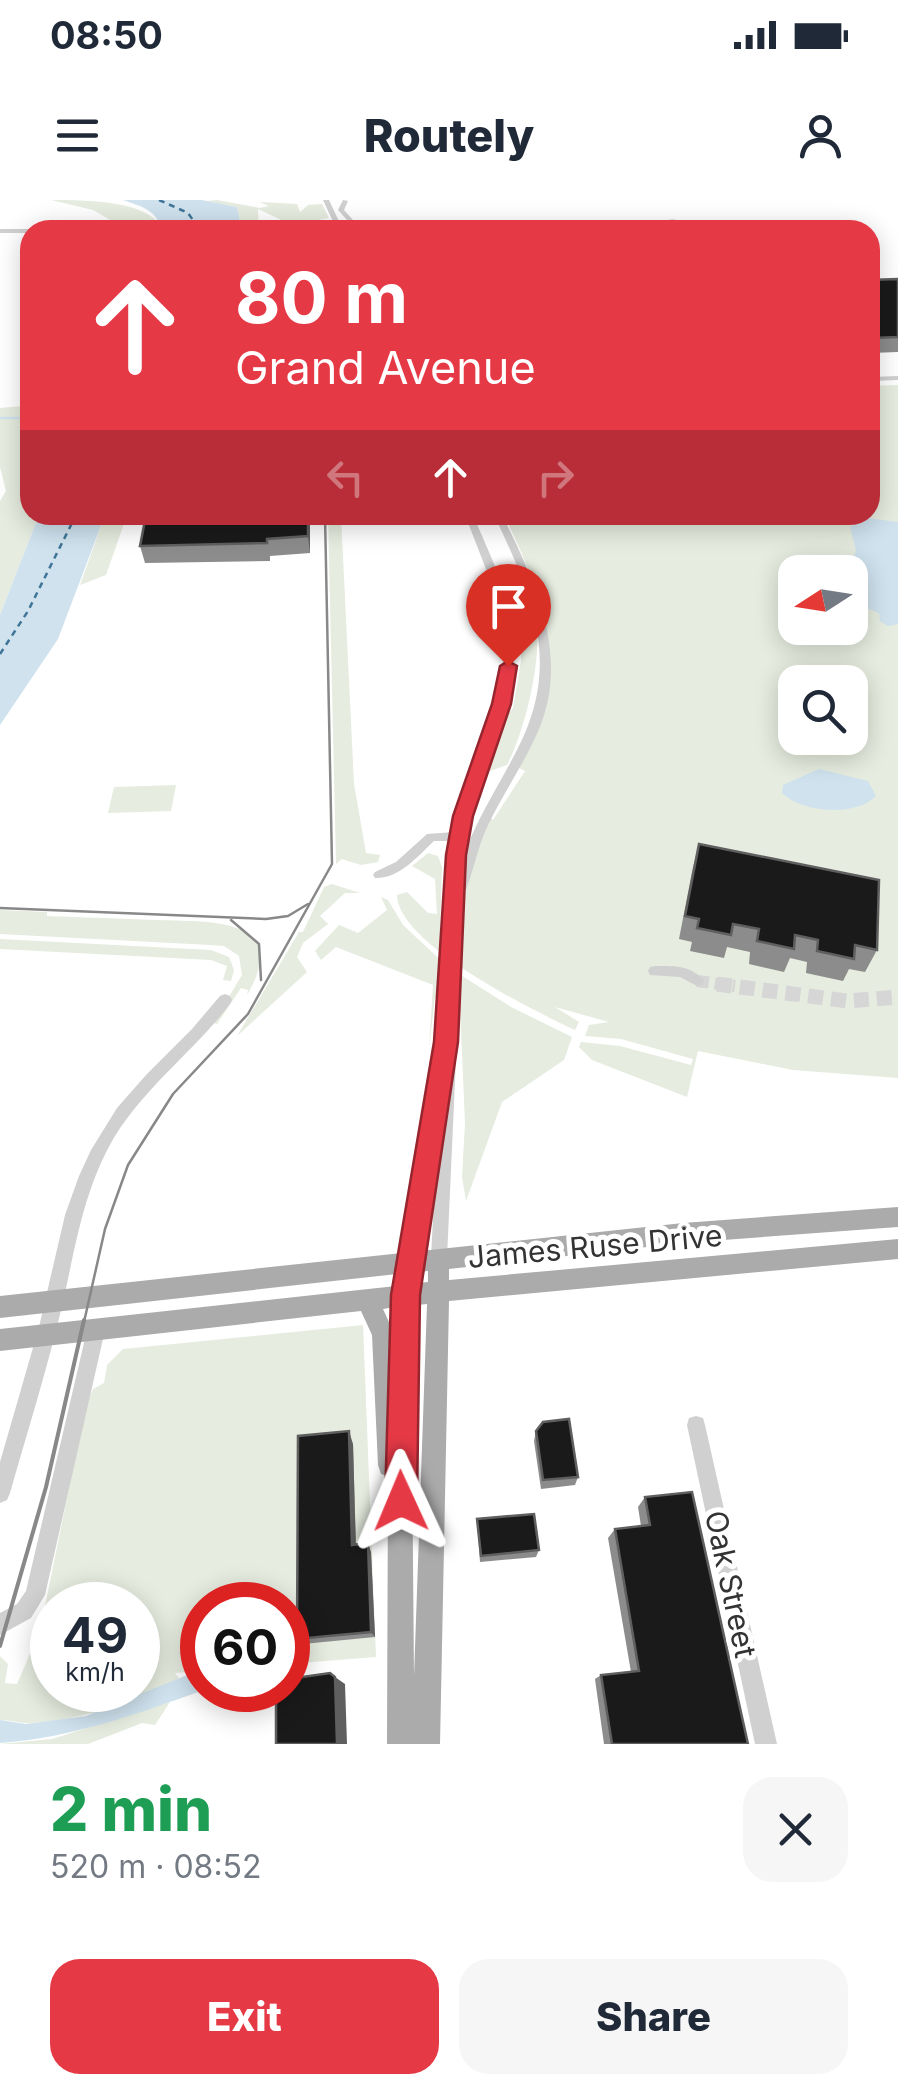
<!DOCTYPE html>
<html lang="en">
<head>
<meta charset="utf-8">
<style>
	:root { --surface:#fff; --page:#f6f6f7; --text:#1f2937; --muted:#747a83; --accent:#e63946 }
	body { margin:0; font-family:Inter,sans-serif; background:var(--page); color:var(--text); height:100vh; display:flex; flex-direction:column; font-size:38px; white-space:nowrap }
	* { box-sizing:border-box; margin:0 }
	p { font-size:32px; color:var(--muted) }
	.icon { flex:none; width:55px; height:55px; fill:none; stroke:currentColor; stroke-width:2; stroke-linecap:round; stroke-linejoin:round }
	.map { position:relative; height:1544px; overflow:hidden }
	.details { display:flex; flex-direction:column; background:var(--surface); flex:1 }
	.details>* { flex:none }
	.top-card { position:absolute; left:20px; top:20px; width:860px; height:305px; border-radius:30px; box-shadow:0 5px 25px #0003; background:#e63946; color:#fff; overflow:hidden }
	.needle { width:65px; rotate:258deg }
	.fabs { position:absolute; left:778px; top:355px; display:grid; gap:20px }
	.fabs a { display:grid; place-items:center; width:90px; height:90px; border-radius:20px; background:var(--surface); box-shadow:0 5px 25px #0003; font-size:50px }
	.speed { position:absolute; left:30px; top:1382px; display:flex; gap:20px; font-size:50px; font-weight:700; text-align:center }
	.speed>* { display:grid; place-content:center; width:130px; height:130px; border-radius:50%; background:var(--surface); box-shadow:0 5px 25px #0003; line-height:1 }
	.speed small { font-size:25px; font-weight:400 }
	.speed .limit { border:15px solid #d22; background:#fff; color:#111 }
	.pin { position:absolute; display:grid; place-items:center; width:85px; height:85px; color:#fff; margin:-102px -42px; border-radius:50% 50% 50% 0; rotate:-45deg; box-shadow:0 0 10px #0007 }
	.pin .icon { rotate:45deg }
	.me { position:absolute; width:110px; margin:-55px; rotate:359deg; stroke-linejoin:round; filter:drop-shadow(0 0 8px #0008) }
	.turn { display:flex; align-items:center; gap:35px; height:210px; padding:0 50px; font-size:45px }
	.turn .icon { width:130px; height:130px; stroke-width:2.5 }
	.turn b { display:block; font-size:70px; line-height:85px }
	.lanes { display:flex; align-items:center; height:95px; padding:0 50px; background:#0003; justify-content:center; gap:50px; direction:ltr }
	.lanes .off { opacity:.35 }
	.round { display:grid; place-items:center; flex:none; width:105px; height:105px; border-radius:30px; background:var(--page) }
	.head { display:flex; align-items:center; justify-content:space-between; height:170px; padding:0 50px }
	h1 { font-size:60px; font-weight:800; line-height:75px; color:#1e9e55 }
	.cta { display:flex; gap:20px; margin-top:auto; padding:20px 50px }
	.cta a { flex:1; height:115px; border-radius:30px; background:var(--accent); color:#fff; font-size:40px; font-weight:800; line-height:115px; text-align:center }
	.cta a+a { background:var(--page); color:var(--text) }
	.status { display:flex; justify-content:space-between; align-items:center; height:70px; padding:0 50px; background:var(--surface); direction:ltr }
	.status svg { height:28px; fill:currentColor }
	header { display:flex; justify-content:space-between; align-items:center; height:130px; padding:0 50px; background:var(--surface); font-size:45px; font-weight:800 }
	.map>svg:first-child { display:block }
</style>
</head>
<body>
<div class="status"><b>08:50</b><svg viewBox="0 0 49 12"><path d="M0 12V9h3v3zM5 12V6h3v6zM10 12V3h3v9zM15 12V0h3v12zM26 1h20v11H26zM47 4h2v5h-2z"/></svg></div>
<header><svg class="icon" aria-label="menu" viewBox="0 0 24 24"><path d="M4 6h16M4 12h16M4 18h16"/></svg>Routely<svg class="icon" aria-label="person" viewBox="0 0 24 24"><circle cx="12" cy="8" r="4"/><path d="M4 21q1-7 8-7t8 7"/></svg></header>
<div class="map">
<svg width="898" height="1544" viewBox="0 0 898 1544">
	<rect width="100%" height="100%" fill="#fff"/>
	<!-- green -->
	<g fill="#e6ecdf" fill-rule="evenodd">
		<path d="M51,0C81,0 154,0 161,30H118L119,25L93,10Z"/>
		<path d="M217,0L260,8L269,6L260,2L297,4L300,12L308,5L322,4L329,18L292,25L258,9L259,30H242L237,7L206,1Z"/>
		<path d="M898,185V878L793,870L698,851L687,897L592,860L579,847L581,842L620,846L691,865L693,859L621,839L585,836L589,825L609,822L555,807L579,822L575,830C534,811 398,744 397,695L407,692L428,713L437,714L435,679L412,666L428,653L438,656L442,667L440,731L460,742L466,684L490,616L493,620L525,571L519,568C569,471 549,408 504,315H870V186ZM795,372H850V428H795ZM795,482H850V538H795Z"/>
		<path d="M30,201V315H39L0,415V301L6,291L0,267V208L23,206Z"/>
		<path d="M105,315H127L106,375L80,385Z"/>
		<path d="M328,315H341L354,584L366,653L380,655L378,662L361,665L342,659L336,664Z"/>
		<path d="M500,367H513C560,401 529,523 507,565L484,573L501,523L513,508L521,461V437L498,372Z"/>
		<path d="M176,585L171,611L108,613L114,587Z"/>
		<path d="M332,684L360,693H345L320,716L328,724L303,743L297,757L307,772L237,836L299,732H303L324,687Z"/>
		<path d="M381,697L388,700L403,725L448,767L511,807L572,837L564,860L502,902L466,1001L462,977L465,923L460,807L435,797L429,849L433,785L336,747L321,760L315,751L339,725L358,733L387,710Z"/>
		<path d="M0,710L47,712V716C83,717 120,719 156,720C201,722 295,714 247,795L248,790L241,788L217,824L213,823L242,775L239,756L224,746L210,745L0,734Z"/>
		<path d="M0,739L211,750L229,757L234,770L231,781L223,780L227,766L211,760L0,749Z"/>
		<path d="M363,1125L376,1457L288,1464V1405H202V1471L175,1473L179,1478C137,1504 81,1519 32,1523C22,1524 11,1520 0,1520V1456L8,1464L5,1483L17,1484L35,1442L46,1401L86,1205L93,1189L104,1183L107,1165L123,1149ZM52,1405H138V1490H52Z"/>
		<path d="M170,1502L155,1525L142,1523L88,1544H0L52,1539Z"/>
	</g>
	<!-- water -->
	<g fill="#cfe2ee">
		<path d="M123,0H202L237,7L242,30H161C158,10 140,6 123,0Z"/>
		<path d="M39,315H105L58,439L0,525V415Z"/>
		<path d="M866,318L898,322V424L888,426L880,421L879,413L854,403L850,396V372L856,350L850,327Z"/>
		<path d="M819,569L868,581L876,596C856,617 802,613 782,593L783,585Z"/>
		<path d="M202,1469L204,1490C136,1514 72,1538 0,1543V1520L26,1524L86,1516Z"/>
	</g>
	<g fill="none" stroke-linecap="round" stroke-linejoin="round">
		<!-- stream -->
		<path stroke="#cfe2ee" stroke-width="2.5" d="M0,218H30"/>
		<!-- ferry -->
		<g stroke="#3f7597" stroke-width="2.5" stroke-dasharray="6 5" stroke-linecap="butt">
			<path d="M159,0L188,13L200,30"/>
			<path d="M0,454L28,411L76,315"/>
		</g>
		<!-- minor-tunnel-far1 -->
		<path stroke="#d6d6d6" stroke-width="12" stroke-dasharray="12 6" stroke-linecap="butt" d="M697,781L735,786"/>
		<!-- minor-tunnel -->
		<path stroke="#d6d6d6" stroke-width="15" stroke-dasharray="15 8" stroke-linecap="butt" d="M717,784L847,801L898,797"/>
		<!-- minor -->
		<g fill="#d0d0d0" fill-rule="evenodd">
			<path d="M323,0H329L343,30H337Z"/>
			<path d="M343,0L348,1L344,10L362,30H356L338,10Z"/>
			<path d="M0,29H30L32,30H30V33H0Z"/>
			<path d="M898,176V180L870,181V177Z"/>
			<path d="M465,315H473C490,356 518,409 515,455C510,524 472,588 463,657C477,618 500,584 518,548C562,462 532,395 494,315H502C535,381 570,455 539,529C525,562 504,592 488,625C478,646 474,669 466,690L459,691L451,854L456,859L447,1058L445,1064L439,1066L433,1064L431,1058L437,936L416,1061L414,1067L408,1069L402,1067L400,1061L439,842L447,683L453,641H434C417,657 399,679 375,678L373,675L375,672L396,662L427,634L454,632L496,504L505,452L498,400Z"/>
			<path d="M655,766C675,766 691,765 704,781L702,785L697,786L680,777L650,775L648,771L650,767Z"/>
			<path d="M225,794L230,796L232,800L230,804C195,850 146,886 115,936C84,988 76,1044 63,1102C48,1166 28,1230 10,1293L7,1300L0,1303V1262L39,1127L65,1015L79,976L91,950L117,908L146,875L192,829L220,796Z"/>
			<path d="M96,1121L102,1124L105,1130L45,1395L31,1418L0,1435V1413L17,1404L26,1391L87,1130L90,1124Z"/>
			<path d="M696,1216L703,1218L705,1225L777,1544H755L687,1225L689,1218Z"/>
		</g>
		<!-- major -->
		<path fill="#ababab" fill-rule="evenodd" d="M898,1007V1027L683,1043L449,1069V1080L898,1039V1059L449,1101L440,1544H387L388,1276L381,1274L378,1265L372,1135L361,1111L0,1151V1129L396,1086L397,1074L0,1118V1096L683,1023ZM428,1071V1082L418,1083V1072ZM427,1104L414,1477L412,1249L417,1105ZM395,1107L394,1133L383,1109Z"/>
		<!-- tram-far1 -->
		<g stroke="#888" stroke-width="2.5">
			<path d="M0,708L266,719L288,716L308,704"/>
			<path d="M231,720L259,744L261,780"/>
			<path d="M84,1122L105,1029L128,965L173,894L248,814L332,664L325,315"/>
		</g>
		<!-- tram -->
		<path stroke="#888" stroke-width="4" d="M0,1446L46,1287L84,1120"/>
	</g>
	<!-- wall -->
	<g fill="#8c8c8c">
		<path d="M898,79V152L870,153V80Z"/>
		<path d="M310,315V353L270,356V361L145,363L140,346Z"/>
		<path d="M699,644L877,750L865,772L849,769L843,781L806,773L807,762L790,758L784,772L749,764L750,752L727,747L724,758L690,751L692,742L679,739L693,667Z"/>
		<path d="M536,1231L578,1277L575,1285L541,1289L534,1241Z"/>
		<path d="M353,1244L356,1345L371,1352L375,1437L303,1444L297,1439Z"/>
		<path d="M645,1297L748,1544H604L595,1479L601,1475L631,1472L608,1338L615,1329L641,1326L638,1307Z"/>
		<path d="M477,1319L539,1350L536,1357L480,1362Z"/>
	</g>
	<!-- shaded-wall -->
	<g fill="#5f5f5f">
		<path d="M308,315H310V353L308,336Z"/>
		<path d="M349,1231L353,1244L356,1354L352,1345Z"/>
		<path d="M368,1343L371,1352L375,1437L371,1432Z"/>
		<path d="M335,1477L345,1484L347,1544H337Z"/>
	</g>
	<!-- building -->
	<g fill="#1a1a1a" stroke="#5f5f5f" stroke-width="2.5">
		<path d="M674,21L680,30H562L559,25Z"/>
		<path d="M443,22L446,30H387L386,24Z"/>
		<path d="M898,79V137L870,138V80Z"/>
		<path d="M146,315H308V336L267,339V343L140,346Z"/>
		<path d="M699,644L879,680L877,750L855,745L854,759L817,751L818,740L795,735L794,749L757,741L759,729L733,724L731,735L697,728L699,719L685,716Z"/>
		<path d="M569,1219L578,1277L543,1280L536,1231L543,1222Z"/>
		<path d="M349,1231L352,1345L368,1343L371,1432L297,1439L298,1236Z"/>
		<path d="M692,1292L748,1544H612L601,1475L639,1471L615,1329L650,1325L645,1297Z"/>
		<path d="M534,1314L539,1350L481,1356L477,1319Z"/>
		<path d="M330,1473L335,1477L337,1544H276V1490H288V1479Z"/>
	</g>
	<!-- route -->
	<path fill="#e63946" stroke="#96252e" stroke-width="2.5" d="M508,461L517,466L511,504L473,616L466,655L458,842L420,1095L417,1301L412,1312L401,1317L389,1312L385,1301L391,1095L434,842L446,655L453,616L492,504L500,466Z"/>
	<g text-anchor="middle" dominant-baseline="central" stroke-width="10" stroke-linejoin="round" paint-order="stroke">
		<!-- near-street labels -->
		<g font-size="30" fill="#333" stroke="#fff">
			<text transform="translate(595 1046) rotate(-5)">James Ruse Drive</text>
			<text transform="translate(731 1384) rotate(78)">Oak Street</text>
		</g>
	</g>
</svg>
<div class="fabs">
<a><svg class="needle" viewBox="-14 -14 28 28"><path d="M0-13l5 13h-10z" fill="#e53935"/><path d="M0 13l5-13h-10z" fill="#747a83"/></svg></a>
<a><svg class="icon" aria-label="search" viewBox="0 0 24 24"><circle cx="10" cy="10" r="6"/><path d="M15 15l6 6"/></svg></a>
</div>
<div class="speed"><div>49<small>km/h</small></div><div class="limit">60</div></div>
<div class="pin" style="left:508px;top:466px;background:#d93025"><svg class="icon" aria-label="arrive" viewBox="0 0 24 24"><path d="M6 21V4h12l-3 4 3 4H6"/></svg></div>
<svg class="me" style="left:401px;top:1301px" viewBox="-20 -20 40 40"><path d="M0-17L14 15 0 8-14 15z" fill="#e63946" stroke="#fff" stroke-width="4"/></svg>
<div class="top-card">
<div class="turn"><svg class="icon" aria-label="ahead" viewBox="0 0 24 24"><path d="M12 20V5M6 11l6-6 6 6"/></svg><div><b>80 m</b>Grand Avenue</div></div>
<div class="lanes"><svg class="icon off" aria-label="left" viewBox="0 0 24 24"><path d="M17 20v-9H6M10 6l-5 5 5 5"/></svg><svg class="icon" aria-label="ahead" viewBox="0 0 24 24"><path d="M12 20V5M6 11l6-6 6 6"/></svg><svg class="icon off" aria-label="right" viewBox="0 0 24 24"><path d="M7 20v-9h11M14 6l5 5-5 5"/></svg></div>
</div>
</div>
<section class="details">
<div class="head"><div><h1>2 min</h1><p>520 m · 08:52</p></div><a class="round"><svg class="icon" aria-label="close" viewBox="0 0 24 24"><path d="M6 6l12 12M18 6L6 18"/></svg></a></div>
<div class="cta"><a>Exit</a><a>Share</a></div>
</section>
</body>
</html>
